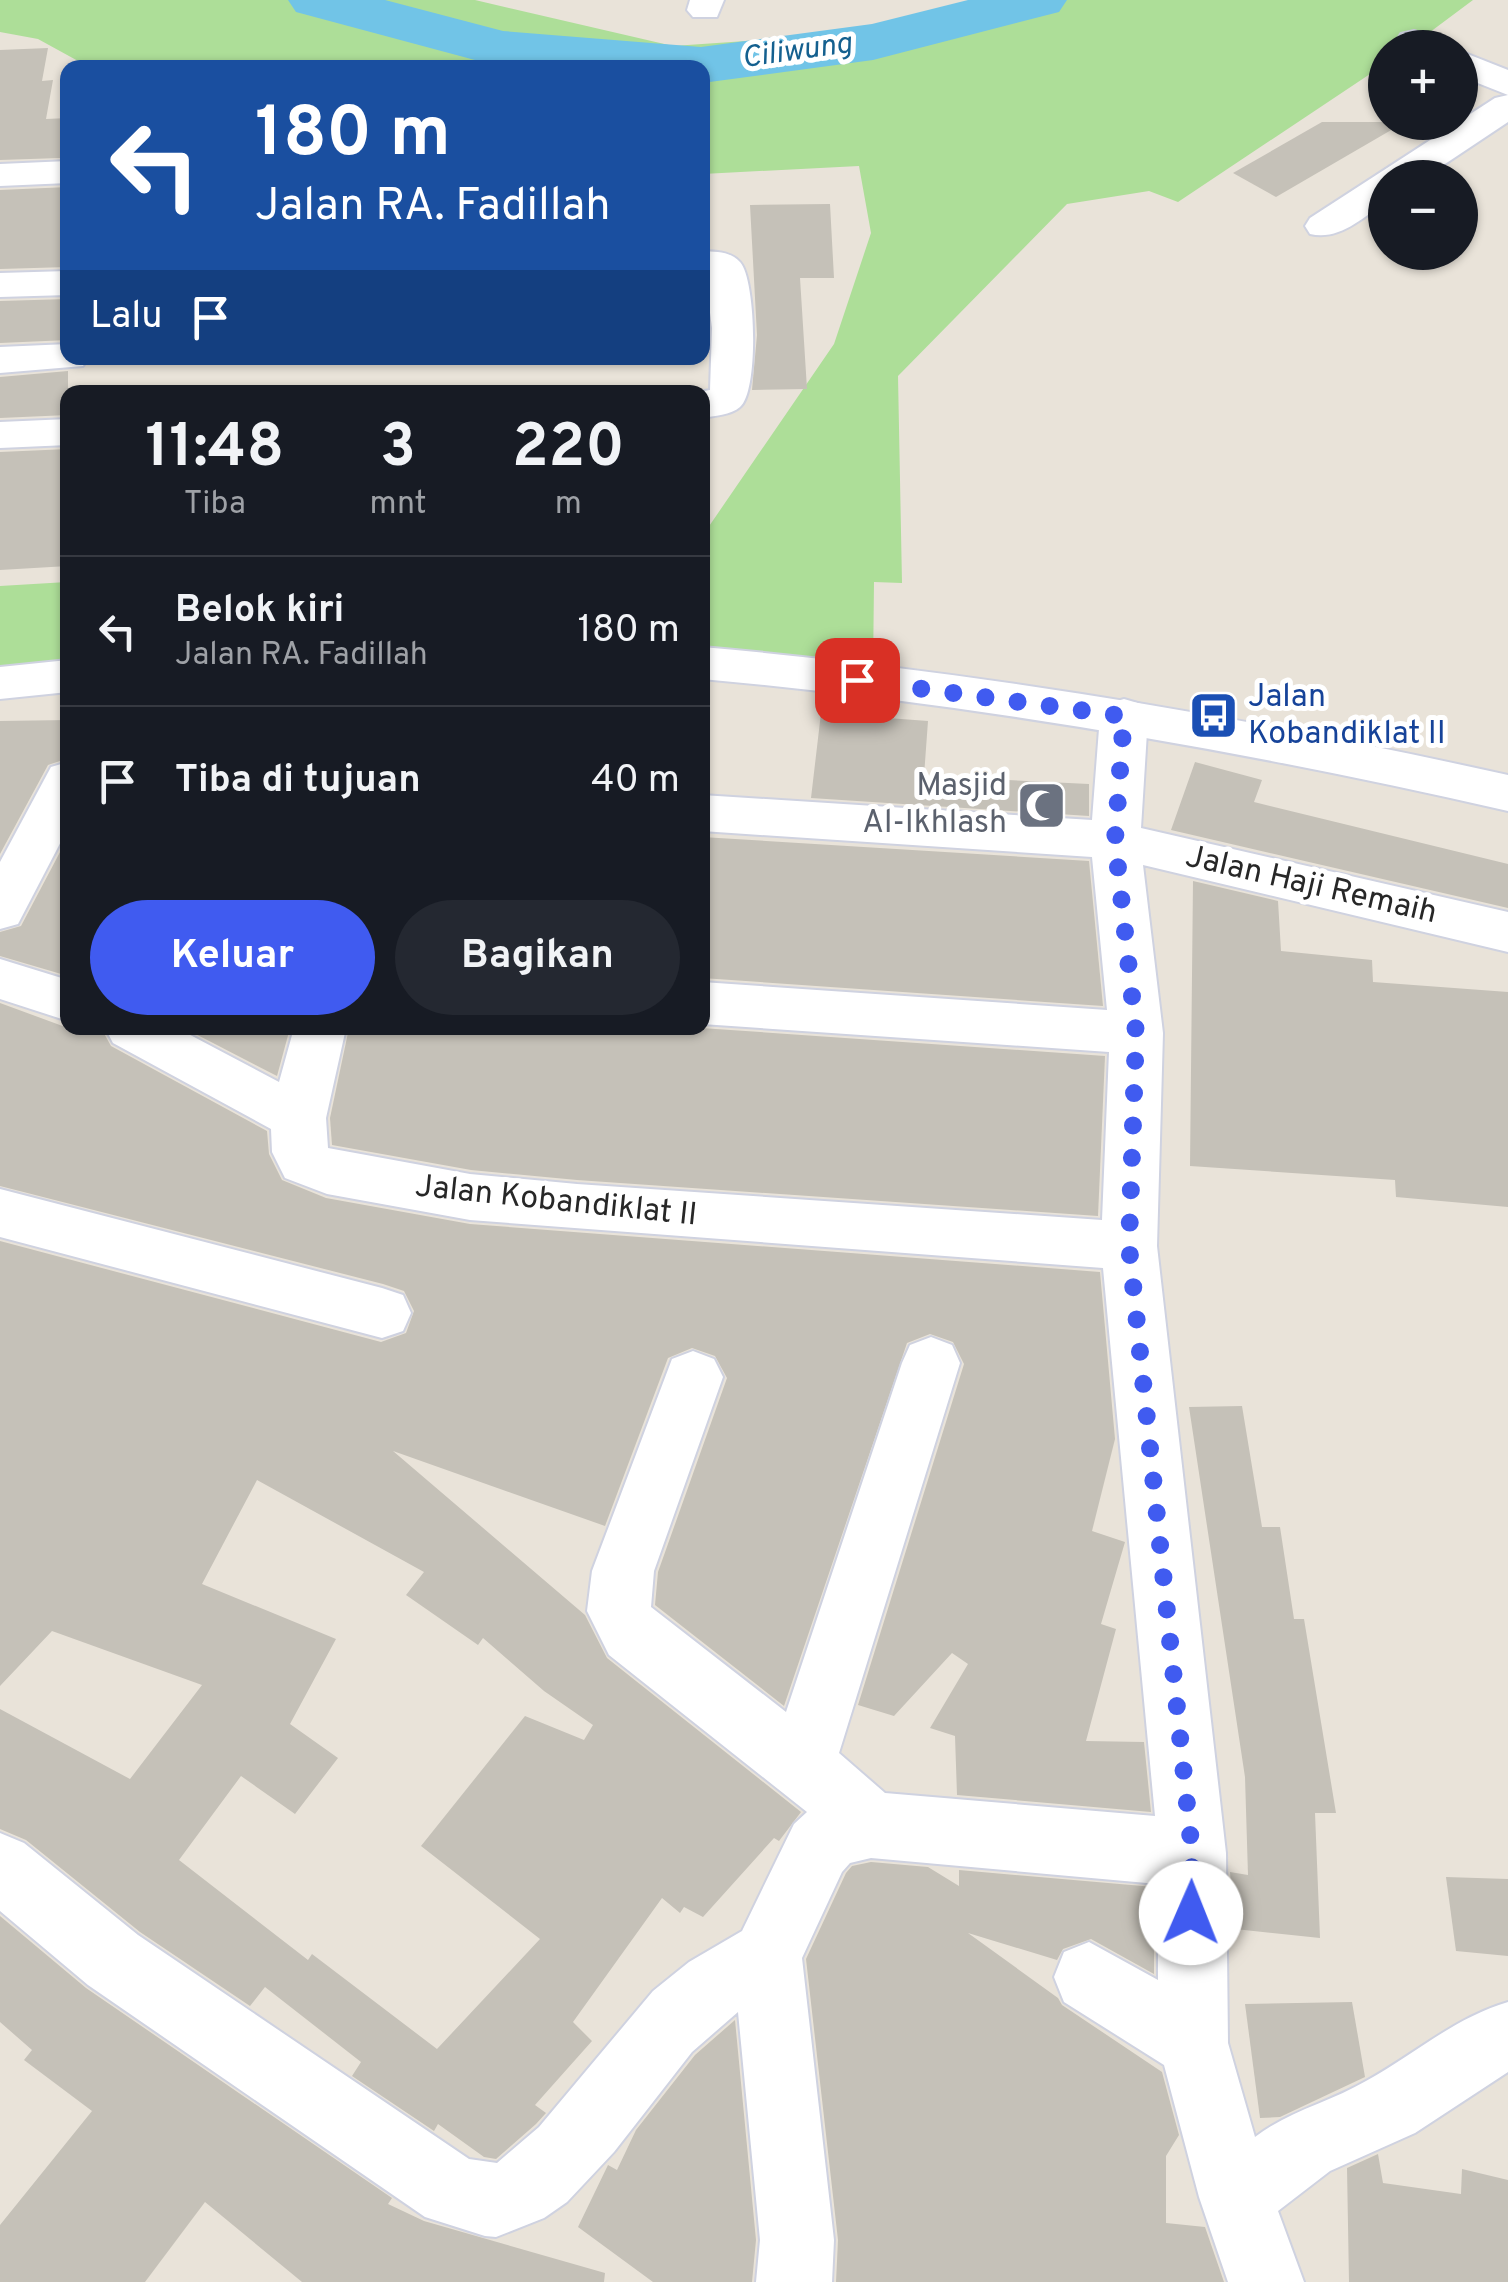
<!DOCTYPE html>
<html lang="id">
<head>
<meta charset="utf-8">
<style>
	:root { --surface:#171b24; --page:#242831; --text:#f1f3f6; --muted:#9ea1a6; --line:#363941; --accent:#405bf0 }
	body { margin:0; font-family:Overpass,sans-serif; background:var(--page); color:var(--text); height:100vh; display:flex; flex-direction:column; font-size:38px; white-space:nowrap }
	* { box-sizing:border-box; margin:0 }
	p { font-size:32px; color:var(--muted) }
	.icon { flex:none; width:55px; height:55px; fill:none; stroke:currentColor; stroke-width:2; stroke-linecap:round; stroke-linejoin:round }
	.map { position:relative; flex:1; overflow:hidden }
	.panel { position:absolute; left:60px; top:385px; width:650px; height:650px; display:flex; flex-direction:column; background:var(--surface); border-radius:20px; box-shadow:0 2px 8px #0004 }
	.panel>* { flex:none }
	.hud { position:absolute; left:60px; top:60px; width:650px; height:305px; border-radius:20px; box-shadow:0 2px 8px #0004; background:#1a4fa0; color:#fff; overflow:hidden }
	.tools { position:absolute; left:1368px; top:30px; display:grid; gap:20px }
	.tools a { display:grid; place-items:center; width:110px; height:110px; border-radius:50%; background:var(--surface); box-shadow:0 2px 8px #0004; font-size:50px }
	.pin { position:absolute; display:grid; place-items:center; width:85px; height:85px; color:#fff; margin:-42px; border-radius:20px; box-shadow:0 5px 15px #0006 }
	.me { position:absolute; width:110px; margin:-55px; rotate:1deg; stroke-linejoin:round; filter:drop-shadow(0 0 8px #0008) }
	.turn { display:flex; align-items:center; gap:35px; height:210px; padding:0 30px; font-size:45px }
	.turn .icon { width:130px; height:130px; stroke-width:2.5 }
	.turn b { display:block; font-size:70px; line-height:85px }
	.then { display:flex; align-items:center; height:95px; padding:0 30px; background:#0003; gap:20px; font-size:38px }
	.eta { display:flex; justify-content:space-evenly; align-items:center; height:170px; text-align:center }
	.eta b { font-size:60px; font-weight:700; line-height:70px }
	.cta { display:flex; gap:20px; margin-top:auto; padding:20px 30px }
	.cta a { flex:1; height:115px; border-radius:60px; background:var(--accent); color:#fff; font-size:40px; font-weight:700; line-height:115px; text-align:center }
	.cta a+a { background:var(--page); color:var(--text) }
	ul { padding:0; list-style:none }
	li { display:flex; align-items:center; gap:30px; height:150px; padding:0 30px; border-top:2px solid var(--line) }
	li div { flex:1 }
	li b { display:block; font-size:38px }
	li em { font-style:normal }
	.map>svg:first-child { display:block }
</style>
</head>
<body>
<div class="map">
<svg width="1508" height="2282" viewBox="0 0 1508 2282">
	<rect width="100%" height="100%" fill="#e9e3d9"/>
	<!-- green -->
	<g fill="#adde98">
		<path d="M0,0H475L673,46L889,31L1050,0H1473L1410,47L1385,48V64L1178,202L1149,191L1067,204L898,376L902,583L874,582L873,671L702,660L703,535L834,344L871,233L859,166L703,174L702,68L89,67L38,39L0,32Z"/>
		<path d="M67,582V663L0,670V586Z"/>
	</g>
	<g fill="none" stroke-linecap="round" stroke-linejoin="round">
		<!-- river -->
		<path fill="#71c4e7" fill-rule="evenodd" d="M288,0H385L503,31L701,47L872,24L968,0H1067L1059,12L873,60L702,83V68L501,67L296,12Z"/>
	</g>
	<!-- building -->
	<g fill="#c5c1b8" fill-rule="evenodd">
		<path d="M48,48L42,81L53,80L46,119L68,118L60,158L0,160V50Z"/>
		<path d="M1322,122H1405L1276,197L1233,173Z"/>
		<path d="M68,187V267L0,269V190Z"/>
		<path d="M830,204L834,278H800L807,389L752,390L757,335L750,205Z"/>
		<path d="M68,299V340L0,343V301Z"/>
		<path d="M68,371V415L0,418V377Z"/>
		<path d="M68,449V566L0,570V452Z"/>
		<path d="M821,713L928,721L924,776L1089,784V816L811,798Z"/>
		<path d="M68,720L63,760L48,765L0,854V721Z"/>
		<path d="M1195,762L1262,780L1254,802L1508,864V908L1171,830Z"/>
		<path d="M68,837V976L0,956V932L21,926Z"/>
		<path d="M702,837L1089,861L1103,1006L702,978Z"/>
		<path d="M1193,881L1278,901L1281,951L1372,960L1373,982L1508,992V1207L1396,1197L1395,1180L1190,1166Z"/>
		<path d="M0,1003L68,1028H101L111,1046L267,1131L269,1154L282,1180L326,1198L470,1224L1100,1272L1115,1439L1092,1531L1125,1542L1101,1624L1116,1629L1086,1741L1144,1742L1151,1812L957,1795L955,1736L930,1728L968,1664L952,1653L894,1716L858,1705L964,1364L953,1342L930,1334L907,1343L784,1706L655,1605L658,1572L727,1378L715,1356L692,1348L668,1358L605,1526L393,1451L585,1615L607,1658L801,1812L779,1841L774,1838L703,1917L684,1907L680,1913L662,1898L573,2022L592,2041L535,2105L546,2113L536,2124L496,2159L484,2157L438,2124L434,2131L352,2076L361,2062L265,1987L250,2006L140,1932L26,1840L0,1829V1709L130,1779L202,1685L52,1631L0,1686V1241L381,1342L406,1333L414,1311L404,1291L383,1284L0,1186ZM257,1480L424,1572L406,1595L478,1645L483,1638L544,1691L593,1725L584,1740L525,1716L421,1846L540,1939L437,2049L312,1954L308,1960L179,1860L241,1776L295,1814L338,1758L290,1724L336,1639L202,1584Z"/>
		<path d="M184,1028H290L277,1076Z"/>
		<path d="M349,1028H701L1105,1056L1098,1216L577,1180L471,1170L332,1145L330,1118Z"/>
		<path d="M1242,1406L1262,1527H1280L1294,1619H1304L1336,1813H1315L1320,1938L1235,1929L1230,1872L1248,1875L1245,1777L1189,1407Z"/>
		<path d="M871,1862L928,1867L959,1886V1870L1154,1887V1974L1091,1939L1063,1949L1057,1960L968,1933L1058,1998L1062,2005L1162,2072L1179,2135L1166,2156V2223L1205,2227L1224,2282H836L838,2240L806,1959L846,1873L852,1866Z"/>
		<path d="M1446,1877L1508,1879V1956L1456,1951Z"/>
		<path d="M0,1916L86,1988L392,2198L388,2204L424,2221L605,2273L604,2282H302L205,2202L145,2282H0V2225L92,2111L24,2060L32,2050L0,2022Z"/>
		<path d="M1352,2002L1365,2077L1280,2117L1260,2118L1245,2004Z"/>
		<path d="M735,2020L756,2240L752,2282H653L578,2227L608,2165L617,2170L636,2130L695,2055Z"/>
		<path d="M1378,2154L1383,2183L1461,2194L1462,2169L1508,2180V2282H1349L1347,2168Z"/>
	</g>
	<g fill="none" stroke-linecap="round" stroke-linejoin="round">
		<defs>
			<g id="street">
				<path d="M690,0H724L717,17H693L687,10Z"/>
				<path d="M1414,31L1440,40L1445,48H1400L1396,42L1401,34Z"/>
				<path d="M1460,51L1508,70V95L1460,76Z"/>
				<path d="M1508,95V122L1424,178H1385V203C1362,218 1339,241 1310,234L1305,226L1310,218L1495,98Z"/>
				<path d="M68,161V183L0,186V164Z"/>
				<path d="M702,251C716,252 730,251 740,262C756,279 759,392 740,407C731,415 714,416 702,418L699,392L710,390L712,328Z"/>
				<path d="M68,271V295L0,297V273Z"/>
				<path d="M68,344V358H88L83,366L0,373V347Z"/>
				<path d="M68,419V445L0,448V422Z"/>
				<path d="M1124,699L1141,704L1148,716L1141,828L1508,912V952L1143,865L1163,1033L1157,1246L1226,1853L1228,2043L1255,2137C1289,2111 1330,2102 1366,2081C1415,2054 1454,2018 1508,2002V2072L1415,2133L1330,2171L1278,2211L1304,2282H1228L1199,2197L1164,2065L1064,2002L1054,1977L1064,1952L1089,1942L1158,1980V1884L871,1858L850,1863L842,1872L802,1958L834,2240L832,2282H756L760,2240L738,2012L692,2052L614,2152L567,2202L544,2218L496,2237L485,2236L425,2217L88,1985L0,1911V1833L24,1843L138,1935L469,2159L497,2163L539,2127L653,1991L689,1962L742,1931L794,1824L807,1812L609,1655L587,1611L592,1571L672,1359L693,1351L714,1359L723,1377L654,1571L651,1607L786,1712L902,1363L910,1345L931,1337L952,1345L960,1363L839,1753L885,1793L1155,1816L1103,1268L470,1220L327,1194L285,1178L272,1152L271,1129L113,1043L105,1028H177L279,1082L294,1028H346L326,1118L328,1148L470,1174L577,1184L1102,1220L1109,1052L702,1024V982L1107,1010L1092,857L702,831V795L1092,820L1100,716L1107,704Z"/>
				<path d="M68,762V828L18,924L0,929V862L51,767Z"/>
				<path d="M0,959L68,980V1021L0,999Z"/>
				<path d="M0,1189L382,1288L403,1295L411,1313L403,1331L382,1338L0,1237Z"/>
			</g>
			<g id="secondary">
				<path d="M702,647C974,671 1242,716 1508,775V811C1242,750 975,704 702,679Z"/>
				<path d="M68,660V692L0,699V667Z"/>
			</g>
		</defs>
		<!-- street casing -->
		<use href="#street" stroke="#cfd2e0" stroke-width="4"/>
		<!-- secondary casing -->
		<use href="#secondary" stroke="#cfd2e0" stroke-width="4"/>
		<!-- street -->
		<use href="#street" fill="#fff" fill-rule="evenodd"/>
		<!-- secondary -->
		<use href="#secondary" fill="#fff" fill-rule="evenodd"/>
	</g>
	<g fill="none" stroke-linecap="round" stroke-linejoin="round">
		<!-- route -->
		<path stroke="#405bf0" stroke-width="18" stroke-dasharray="0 32.4" d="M857,680L1124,716L1115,840L1136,1033L1129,1246L1192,1852L1191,1913"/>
	</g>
	<!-- icons -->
	<defs>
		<symbol id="bus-square" viewBox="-11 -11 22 22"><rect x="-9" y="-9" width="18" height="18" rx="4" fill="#1a4fb4" stroke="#fff"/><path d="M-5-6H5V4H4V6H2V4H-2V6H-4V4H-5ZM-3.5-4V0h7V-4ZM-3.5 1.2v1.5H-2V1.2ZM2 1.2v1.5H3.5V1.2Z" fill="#fff"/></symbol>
		<symbol id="mosque-square" viewBox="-11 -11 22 22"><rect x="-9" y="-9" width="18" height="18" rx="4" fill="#6b7280" stroke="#fff"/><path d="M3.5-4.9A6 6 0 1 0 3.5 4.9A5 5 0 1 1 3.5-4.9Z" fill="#fff"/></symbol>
	</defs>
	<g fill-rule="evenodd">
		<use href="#bus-square" x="1186" y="688" width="55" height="55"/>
		<use href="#mosque-square" x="1014" y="778" width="55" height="55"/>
	</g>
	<g text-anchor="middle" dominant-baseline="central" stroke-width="10" stroke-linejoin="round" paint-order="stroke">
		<!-- far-water labels -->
		<g font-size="30" font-style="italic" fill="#14608f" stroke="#fff">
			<text transform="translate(797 52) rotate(-8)">Ciliwung</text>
		</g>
		<!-- transit labels -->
		<g font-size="32" fill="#164399" stroke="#fff" text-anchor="start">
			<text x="1248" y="698">Jalan<tspan x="1248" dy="37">Kobandiklat II</tspan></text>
		</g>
		<!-- worship labels -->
		<g font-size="32" fill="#5b616d" stroke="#fff" text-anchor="end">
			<text x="1007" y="787">Masjid<tspan x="1007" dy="37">Al-Ikhlash</tspan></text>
		</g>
		<!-- street labels -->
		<g font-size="32" fill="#272727" stroke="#fff">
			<text transform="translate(1311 886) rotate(13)">Jalan Haji Remaih</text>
			<text transform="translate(556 1202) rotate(6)">Jalan Kobandiklat II</text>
		</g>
	</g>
</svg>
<div class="tools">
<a>+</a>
<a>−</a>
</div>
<div class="pin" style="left:857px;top:680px;background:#d93025"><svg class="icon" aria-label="arrive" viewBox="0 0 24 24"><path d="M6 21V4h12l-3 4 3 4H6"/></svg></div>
<svg class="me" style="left:1191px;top:1913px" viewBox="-20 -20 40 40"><circle r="19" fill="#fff"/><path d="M0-13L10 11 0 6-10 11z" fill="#405bf0"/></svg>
<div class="hud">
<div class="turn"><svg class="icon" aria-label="left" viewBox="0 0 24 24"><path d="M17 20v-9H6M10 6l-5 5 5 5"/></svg><div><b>180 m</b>Jalan RA. Fadillah</div></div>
<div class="then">Lalu<svg class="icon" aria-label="arrive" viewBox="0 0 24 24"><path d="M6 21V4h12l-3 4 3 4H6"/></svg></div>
</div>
<section class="panel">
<div class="eta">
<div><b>11:48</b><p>Tiba</p></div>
<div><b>3</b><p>mnt</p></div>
<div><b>220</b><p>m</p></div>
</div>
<ul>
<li><svg class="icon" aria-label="left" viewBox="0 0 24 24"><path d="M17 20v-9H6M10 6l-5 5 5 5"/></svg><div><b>Belok kiri</b><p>Jalan RA. Fadillah</p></div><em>180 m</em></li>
<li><svg class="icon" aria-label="arrive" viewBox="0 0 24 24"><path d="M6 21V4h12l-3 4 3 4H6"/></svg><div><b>Tiba di tujuan</b></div><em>40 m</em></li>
</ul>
<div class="cta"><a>Keluar</a><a>Bagikan</a></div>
</section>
</div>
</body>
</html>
